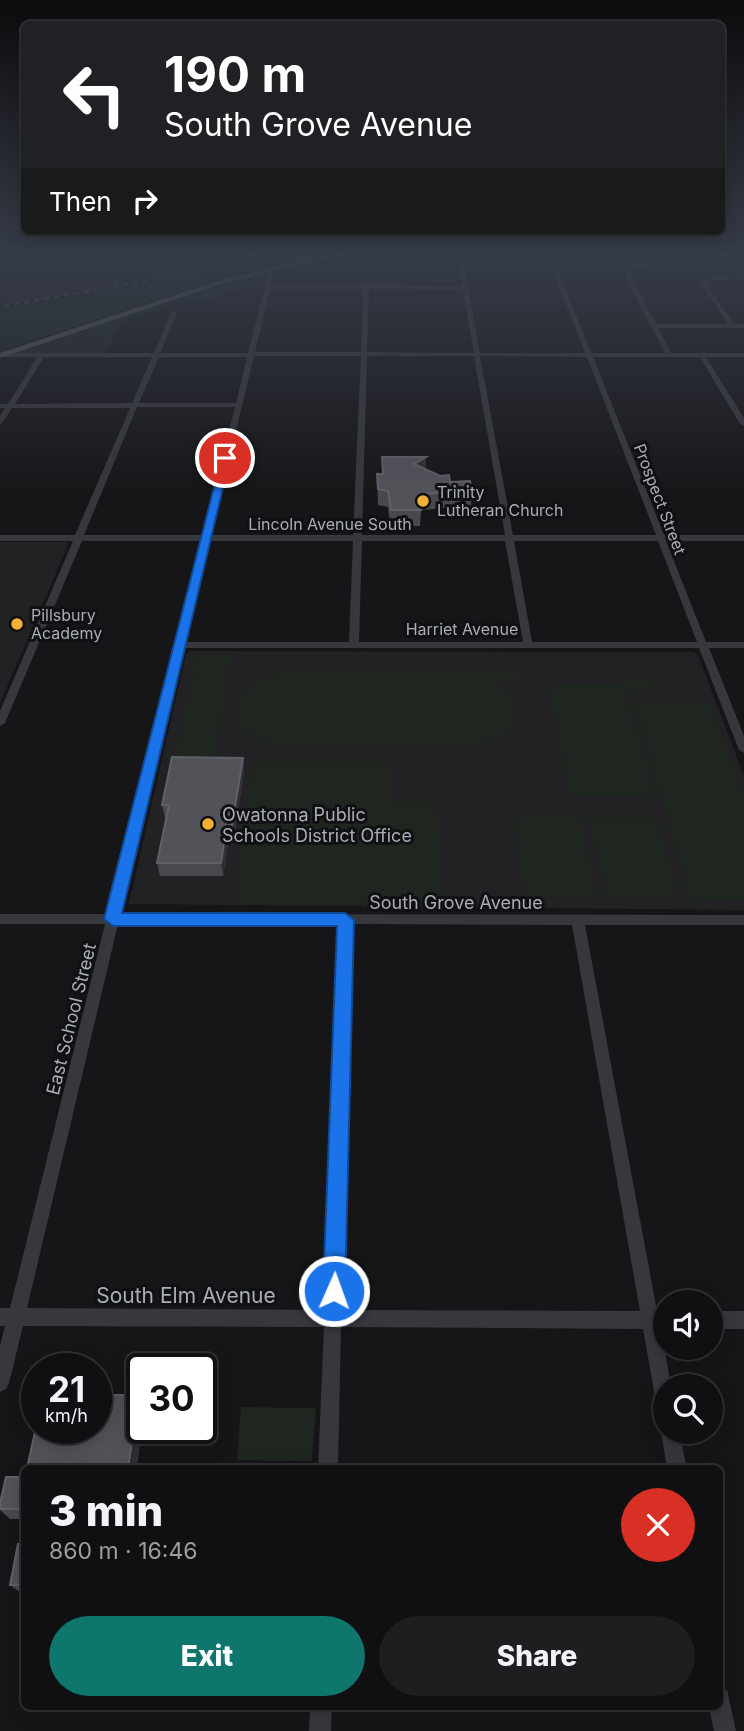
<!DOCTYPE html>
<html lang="en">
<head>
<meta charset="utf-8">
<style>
	:root { --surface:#101012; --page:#1e1e20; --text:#f1f3f6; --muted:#9c9d9f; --line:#303032; --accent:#0f766e }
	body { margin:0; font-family:Inter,sans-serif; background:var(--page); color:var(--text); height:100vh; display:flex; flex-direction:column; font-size:26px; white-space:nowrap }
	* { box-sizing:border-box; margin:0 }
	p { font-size:23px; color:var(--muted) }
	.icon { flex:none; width:38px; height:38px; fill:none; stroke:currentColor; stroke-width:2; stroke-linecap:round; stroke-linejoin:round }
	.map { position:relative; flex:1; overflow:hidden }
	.side { position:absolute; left:21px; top:1465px; width:702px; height:245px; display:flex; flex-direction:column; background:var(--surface); border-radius:10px; box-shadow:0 4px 18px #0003,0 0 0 2px var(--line) }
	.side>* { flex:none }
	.top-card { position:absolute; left:21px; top:21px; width:704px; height:214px; border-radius:10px; box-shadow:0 4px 18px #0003,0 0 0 2px var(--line); background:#202124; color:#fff; overflow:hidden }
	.controls { position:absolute; left:653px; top:1290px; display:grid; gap:14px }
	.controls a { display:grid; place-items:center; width:70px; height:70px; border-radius:50%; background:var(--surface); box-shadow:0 4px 18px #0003,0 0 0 2px var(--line); font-size:35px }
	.speed { position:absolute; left:21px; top:1353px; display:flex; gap:14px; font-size:35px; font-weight:700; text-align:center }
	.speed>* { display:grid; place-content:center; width:91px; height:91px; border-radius:50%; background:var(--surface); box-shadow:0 4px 18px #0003,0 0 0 2px var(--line); line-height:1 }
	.speed small { font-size:18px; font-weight:400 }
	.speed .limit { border:4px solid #111; border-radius:10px; background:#fff; color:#111 }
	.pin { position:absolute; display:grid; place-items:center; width:60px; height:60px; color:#fff; margin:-30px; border:4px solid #fff; border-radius:50%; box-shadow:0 2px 7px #0007 }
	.me { position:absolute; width:77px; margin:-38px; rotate:2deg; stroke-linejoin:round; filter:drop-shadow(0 0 5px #0008) }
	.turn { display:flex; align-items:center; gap:24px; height:147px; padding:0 28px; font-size:32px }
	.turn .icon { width:91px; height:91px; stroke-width:2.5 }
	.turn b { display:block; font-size:49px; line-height:60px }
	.then { display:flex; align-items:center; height:66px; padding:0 28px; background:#0003; gap:14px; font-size:26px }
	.round { display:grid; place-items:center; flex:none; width:74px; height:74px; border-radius:37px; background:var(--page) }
	.overview { display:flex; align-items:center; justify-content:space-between; height:119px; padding:0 28px }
	h1 { font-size:42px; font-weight:800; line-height:52px }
	.button { display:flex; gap:14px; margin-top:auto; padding:14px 28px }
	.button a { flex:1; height:80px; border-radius:42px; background:var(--accent); color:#fff; font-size:28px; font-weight:800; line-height:80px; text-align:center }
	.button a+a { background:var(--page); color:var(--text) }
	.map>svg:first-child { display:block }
</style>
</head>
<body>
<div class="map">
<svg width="744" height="1731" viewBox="0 0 744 1731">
	<rect width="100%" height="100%" fill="#161618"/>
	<!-- built -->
	<g fill="#222225">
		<path d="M68,254H89L101,264L95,271L112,283H123L0,306V274Z"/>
		<path d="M184,254H270L269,258L189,266L181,263Z"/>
		<path d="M358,266H401L402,286H357Z"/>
		<path d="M90,328H95L93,334H115L104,354L17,353Z"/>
		<path d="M0,542H66L68,545L0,703Z"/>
		<path d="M189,651L693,652L698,655L744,776V910L129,904L186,654Z"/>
	</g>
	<!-- green -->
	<g fill="#1e261f">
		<path d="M89,254H184L181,263L189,266L269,258L123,283H112L94,272L101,264L88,256Z"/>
		<path d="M265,262L267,266L207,282L0,352V310Z"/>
		<path d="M264,273L261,289L244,287L221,297L176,303L122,321L115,334H92L95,329L90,328L205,288Z"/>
		<path d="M197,654H232L213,766H174Z"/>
		<path d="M290,671H519L521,679H491C538,707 514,739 470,746H279C211,730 232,678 290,671Z"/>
		<path d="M620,677L656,680L641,696L624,686L656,797H571L548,684H623Z"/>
		<path d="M635,704H710L744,794V901H692Z"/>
		<path d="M253,761L390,762V802H437L443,903H234Z"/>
		<path d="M580,817L596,896H525L514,817Z"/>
		<path d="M590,818H656L678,895H607Z"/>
		<path d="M241,1407L316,1408L312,1461L237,1460Z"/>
	</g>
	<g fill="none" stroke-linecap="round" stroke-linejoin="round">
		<!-- minor -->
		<g fill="#37383d" fill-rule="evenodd">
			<path d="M445,254L460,256H592L640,262L673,255L744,254V258C709,258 664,252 633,271L632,279L656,324H728L700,282L716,276L744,275V279L716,280L706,283L734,324H744V328H658L671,353H744V357H706L744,418V426L740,424L700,357H593L664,535H744V541H666L706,642H744V648H709L744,736V753L739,750L699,648H184L121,914L744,915V925H585L657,1311H665V1329H661L671,1386H665V1411L658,1409L656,1402L643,1329L341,1327L338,1468H318L324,1327L23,1326L9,1383L6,1389L0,1392V1346L5,1326H0V1308H10L105,924H0V914H108L201,541H82L5,723L0,726V711L73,541H0V535H75L130,408H12L2,423L0,424V416L5,408H0V404H8L37,357H4L1,355L4,353H154L171,313L174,311L177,313L160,353H248L270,267L275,268L270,285L462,286L458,259ZM463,260H549L585,353H480ZM554,260H592L635,265L627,270L626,279L665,353H591ZM270,289H363L361,352H255ZM369,289L463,290L474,353L367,352ZM254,356H361L353,535H211ZM367,356H474L505,535H362ZM480,356L587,357L656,535H513ZM44,357H152L132,403L15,404ZM159,357H247L236,403H139ZM137,407H235L203,535H84ZM210,541H353L349,642H186ZM362,541H505L523,642H359ZM514,541H658L697,642H532ZM118,924H338L324,1310L27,1308ZM351,924L572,925L640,1311L342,1310Z"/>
			<rect x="710" y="1311" width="34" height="18"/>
			<path d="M663,1425H665V1432H679L687,1468H667L661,1432Z"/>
			<path d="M719,1687L727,1690L736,1731H714L709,1706H719Z"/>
			<path d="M310,1706H332L331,1731H309Z"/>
		</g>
		<!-- major -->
		<path fill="#53555c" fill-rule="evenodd" d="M329,254H342L218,285L0,358V353L214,282Z"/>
		<defs>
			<g id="rail">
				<path d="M0,273L62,254"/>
				<path d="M0,307L296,254"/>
			</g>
		</defs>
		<!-- rail casing -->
		<use href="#rail" stroke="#4a4c52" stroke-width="2.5"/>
		<!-- rail -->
		<use href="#rail" stroke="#111113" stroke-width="2" stroke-dasharray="5" stroke-linecap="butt"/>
	</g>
	<!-- wall -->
	<g fill="#47494d">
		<path d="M382,457H426V469L472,491L471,506L421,510L420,526H390L388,507L378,505L377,474H382Z"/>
		<path d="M243,758L244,771L233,844H228L223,876H160L157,863L166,818H165L162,805Z"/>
		<path d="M24,1477V1519H10L0,1510V1503Z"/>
		<path d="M24,1544V1593H21L10,1585Z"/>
	</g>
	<!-- shaded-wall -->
	<g fill="#2f3033">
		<path d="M426,457V472L414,464Z"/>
		<path d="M243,758L244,771L233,844L231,831Z"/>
		<path d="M226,830L228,844L223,876L221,863Z"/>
		<path d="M96,1370L100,1377L97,1394L96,1392Z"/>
		<path d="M105,1381L112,1394L110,1407L102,1395Z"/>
		<path d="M139,1395L142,1400V1428L137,1468H128Z"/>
	</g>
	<!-- building -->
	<g fill="#525359" stroke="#5f6168" stroke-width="2">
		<path d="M382,457H426L414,464L440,476L449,475L450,482L470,481L472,491L419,494L421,510H391L388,491L378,489L377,474H383Z"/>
		<path d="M172,757L243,758L231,831L226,830L221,863H157L169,805H162Z"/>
		<path d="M49,1364H93L92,1368H48Z"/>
		<path d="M96,1381H105L102,1395H139L128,1468H27L37,1423V1428H96Z"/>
		<path d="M6,1477H24V1520L19,1509H0V1503Z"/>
		<path d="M18,1544H24V1585H10Z"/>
	</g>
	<!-- sky -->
	<linearGradient id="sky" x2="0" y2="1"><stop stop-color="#0c0c0d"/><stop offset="0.51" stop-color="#363c48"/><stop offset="1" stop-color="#363c48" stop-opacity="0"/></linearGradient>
	<rect width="744" height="497" fill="url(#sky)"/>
	<!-- route -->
	<path fill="#1a73e8" stroke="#114b97" stroke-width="2" d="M222,456L230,458L122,913H345L354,920L345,1291L342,1299L334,1302L326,1299L323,1291L337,926H113L104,919Z"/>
	<!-- markers -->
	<g fill="#f2b134" stroke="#111113" stroke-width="2.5">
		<circle cx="423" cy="501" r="7"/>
		<circle cx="17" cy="624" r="7"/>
		<circle cx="208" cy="824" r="7"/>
	</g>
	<g text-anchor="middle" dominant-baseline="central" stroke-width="6" stroke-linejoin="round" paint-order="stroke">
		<!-- far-poi labels -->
		<g font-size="16" fill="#a8adb8" stroke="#111113" text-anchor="start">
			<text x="437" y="492">Trinity<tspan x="437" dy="18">Lutheran Church</tspan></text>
			<text x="31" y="615">Pillsbury<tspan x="31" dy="18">Academy</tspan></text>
		</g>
		<!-- far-street labels -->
		<g font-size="16" fill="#a8adb8" stroke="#111113">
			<text transform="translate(660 499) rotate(69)">Prospect Street</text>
			<text x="330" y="524">Lincoln Avenue South</text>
			<text x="462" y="629">Harriet Avenue</text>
		</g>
		<!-- poi labels -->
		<g font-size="18" fill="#a8adb8" stroke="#111113" text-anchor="start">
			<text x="222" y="814">Owatonna Public<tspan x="222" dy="21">Schools District Office</tspan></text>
		</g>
		<!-- street labels -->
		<g font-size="18" fill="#a8adb8" stroke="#111113">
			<text x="456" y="902">South Grove Avenue</text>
			<text transform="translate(71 1019) rotate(-76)">East School Street</text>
		</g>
		<!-- near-street labels -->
		<g font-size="21" fill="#a8adb8" stroke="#111113">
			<text x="186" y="1295">South Elm Avenue</text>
		</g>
	</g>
</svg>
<div class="controls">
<a><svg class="icon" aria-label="sound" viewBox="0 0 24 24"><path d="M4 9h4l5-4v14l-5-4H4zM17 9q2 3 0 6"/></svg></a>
<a><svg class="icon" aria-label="search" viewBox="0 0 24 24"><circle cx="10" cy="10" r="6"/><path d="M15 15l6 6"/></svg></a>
</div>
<div class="speed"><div>21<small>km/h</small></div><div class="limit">30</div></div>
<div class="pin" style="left:225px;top:458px;background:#d93025"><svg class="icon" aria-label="arrive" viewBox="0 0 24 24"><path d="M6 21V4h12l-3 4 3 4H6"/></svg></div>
<svg class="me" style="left:334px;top:1291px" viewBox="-20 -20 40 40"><circle r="17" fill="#1a73e8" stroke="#fff" stroke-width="3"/><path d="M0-11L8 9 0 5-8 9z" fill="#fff"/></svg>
<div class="top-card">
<div class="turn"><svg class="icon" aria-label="left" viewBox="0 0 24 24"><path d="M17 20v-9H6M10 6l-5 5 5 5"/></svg><div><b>190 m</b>South Grove Avenue</div></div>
<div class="then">Then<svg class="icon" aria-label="right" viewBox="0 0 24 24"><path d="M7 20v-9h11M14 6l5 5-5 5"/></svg></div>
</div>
<section class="side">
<div class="overview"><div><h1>3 min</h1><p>860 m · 16:46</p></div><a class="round" style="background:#d93025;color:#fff"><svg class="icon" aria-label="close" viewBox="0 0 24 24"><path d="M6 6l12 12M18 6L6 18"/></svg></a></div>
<div class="button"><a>Exit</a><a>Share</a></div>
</section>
</div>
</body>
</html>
